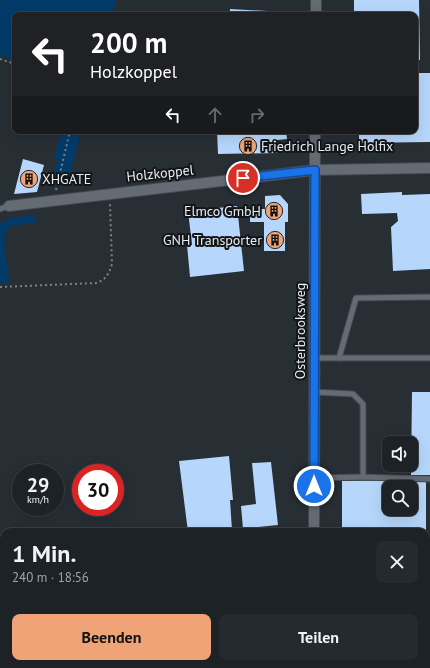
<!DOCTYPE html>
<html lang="de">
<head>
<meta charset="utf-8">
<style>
	:root { --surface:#1d2227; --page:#252a2f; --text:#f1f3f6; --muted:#a0a4a7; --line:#3b3f44; --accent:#efa377 }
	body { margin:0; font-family:"PT Sans",sans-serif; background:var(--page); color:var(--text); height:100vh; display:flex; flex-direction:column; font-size:15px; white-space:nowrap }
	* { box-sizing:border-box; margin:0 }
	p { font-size:13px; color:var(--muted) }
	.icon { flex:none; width:22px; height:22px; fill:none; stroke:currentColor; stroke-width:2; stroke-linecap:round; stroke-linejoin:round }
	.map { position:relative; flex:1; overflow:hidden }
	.details { position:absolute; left:0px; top:528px; width:430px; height:140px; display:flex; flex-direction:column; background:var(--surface); border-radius:12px 12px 0 0; box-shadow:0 4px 16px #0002,0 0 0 1px var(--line) }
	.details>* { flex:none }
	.hud { position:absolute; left:12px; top:12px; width:406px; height:122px; border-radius:8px; box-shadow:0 4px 16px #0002,0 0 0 1px var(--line); background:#202124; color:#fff; overflow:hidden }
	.controls { position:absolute; left:382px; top:436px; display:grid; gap:8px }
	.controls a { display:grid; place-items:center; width:36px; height:36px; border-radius:8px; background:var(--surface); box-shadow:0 4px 16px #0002,0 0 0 1px var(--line); font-size:20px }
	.speed { position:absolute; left:12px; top:464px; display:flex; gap:8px; font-size:20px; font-weight:700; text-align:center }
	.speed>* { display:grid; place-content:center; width:52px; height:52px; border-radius:50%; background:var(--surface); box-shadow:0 4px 16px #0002,0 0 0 1px var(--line); line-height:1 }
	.speed small { font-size:10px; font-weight:400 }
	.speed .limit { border:6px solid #d22; background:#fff; color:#111 }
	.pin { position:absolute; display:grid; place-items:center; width:34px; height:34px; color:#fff; margin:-17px; border:2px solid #fff; border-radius:50%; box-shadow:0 1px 4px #0007 }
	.me { position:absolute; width:44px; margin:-22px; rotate:0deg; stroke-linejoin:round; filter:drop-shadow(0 0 3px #0008) }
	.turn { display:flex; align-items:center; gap:14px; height:84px; padding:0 12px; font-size:18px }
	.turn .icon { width:52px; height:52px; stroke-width:2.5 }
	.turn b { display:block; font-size:28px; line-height:34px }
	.lanes { display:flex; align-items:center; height:38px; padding:0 12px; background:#0003; justify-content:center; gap:20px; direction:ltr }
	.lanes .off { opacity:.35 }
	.round { display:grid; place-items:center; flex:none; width:42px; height:42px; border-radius:8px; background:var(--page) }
	.headline { display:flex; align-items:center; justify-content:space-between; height:68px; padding:0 12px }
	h1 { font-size:24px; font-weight:800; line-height:30px }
	.action { display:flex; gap:8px; margin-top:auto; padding:8px 12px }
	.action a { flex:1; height:46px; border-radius:8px; background:var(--accent); color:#111; font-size:16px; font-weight:800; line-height:46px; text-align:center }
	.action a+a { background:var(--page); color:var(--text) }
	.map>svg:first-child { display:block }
</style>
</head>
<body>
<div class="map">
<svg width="430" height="668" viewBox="0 0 430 668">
	<rect width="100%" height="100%" fill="#272e34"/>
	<!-- green -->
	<g fill="#023b6a">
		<path d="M0,0H116L112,15H15V60L0,55Z"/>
		<path d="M62,131H81L67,184L50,187L58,159L54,157Z"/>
		<path d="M34,214L35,223L10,226L4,236L9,284H0V223L8,219Z"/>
	</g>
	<!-- building -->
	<g fill="#b6d7fb" fill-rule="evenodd">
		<path d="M354,0H419L420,60H415V15H354Z"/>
		<path d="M230,9L286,12V15H230Z"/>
		<path d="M415,73H430V142L359,143V131H415Z"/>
		<path d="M217,131H286L287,139L277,140V153L218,154Z"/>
		<path d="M23,159L44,165L37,192L14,194Z"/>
		<path d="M402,192V195L430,194V269L393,271L391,227L398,221L397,213L362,214L361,194Z"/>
		<path d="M280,195L288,204V222H285V251H264V222H250V213H259V209H265V196Z"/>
		<path d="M237,206L244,271L190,277L187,245H192L188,211Z"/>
		<path d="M412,392H430V475H411Z"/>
		<path d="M229,456L233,500H230L232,530L243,529L241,506L256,504L252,463L271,462L278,525L258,527L259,532H188L179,461Z"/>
		<path d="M426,480V532H342V481ZM389,487H411V509H389Z"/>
		<path d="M145,664H191L192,668H146Z"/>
		<rect x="217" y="664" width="41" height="4"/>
		<rect x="346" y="664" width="71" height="4"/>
	</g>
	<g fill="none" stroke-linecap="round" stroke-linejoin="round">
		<defs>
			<g id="lane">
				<path d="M0,209L9,206"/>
				<path d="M314,358H430"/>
				<path d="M339,358L356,298L430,297"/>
				<path d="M314,392L353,394L363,404V477L430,479"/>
				<path d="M314,478L363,477"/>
				<path d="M426,552L430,545"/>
				<path d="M139,664L140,668"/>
				<path d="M201,664L202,668"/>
			</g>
			<g id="street">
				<path d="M316,15V0"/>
				<path d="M9,206L315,170L430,168"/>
				<path d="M314,532L315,131"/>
				<path d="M314,664L315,668"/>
			</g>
		</defs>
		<!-- lane casing -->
		<use href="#lane" stroke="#44494f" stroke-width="7"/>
		<!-- street casing -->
		<use href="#street" stroke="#44494f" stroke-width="12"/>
		<!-- path -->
		<g stroke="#7c8288" stroke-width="2" stroke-dasharray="2 3" stroke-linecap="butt">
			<path d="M0,59L15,64"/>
			<path d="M56,190L70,131"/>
			<path d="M0,287L97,283C106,279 109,274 112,264L110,204"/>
		</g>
		<!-- lane -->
		<use href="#lane" stroke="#646b73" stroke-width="5"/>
		<!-- street -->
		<use href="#street" stroke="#646b73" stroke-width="10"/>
	</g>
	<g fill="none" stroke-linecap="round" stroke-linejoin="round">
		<defs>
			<path id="route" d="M243,178L315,170L314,486"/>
		</defs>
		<!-- route casing -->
		<use href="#route" stroke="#114b97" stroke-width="10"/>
		<!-- route -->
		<use href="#route" stroke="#1a73e8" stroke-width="7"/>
	</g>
	<!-- icons -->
	<defs>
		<symbol id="building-disc" viewBox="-11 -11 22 22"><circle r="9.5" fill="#efa377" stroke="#131619"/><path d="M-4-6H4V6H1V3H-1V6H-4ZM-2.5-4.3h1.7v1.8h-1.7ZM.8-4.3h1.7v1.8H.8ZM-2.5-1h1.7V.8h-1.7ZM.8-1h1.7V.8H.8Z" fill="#111"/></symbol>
	</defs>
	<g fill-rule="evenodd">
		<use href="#building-disc" x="238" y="136" width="20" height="20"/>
		<use href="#building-disc" x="19" y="169" width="20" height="20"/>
		<use href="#building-disc" x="264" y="201" width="20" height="20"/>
		<use href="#building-disc" x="265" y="230" width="20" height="20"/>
	</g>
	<g text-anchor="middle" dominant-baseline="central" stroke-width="4" stroke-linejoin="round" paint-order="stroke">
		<!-- poi labels -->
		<g font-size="14" fill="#e8ecf1" stroke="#131619" text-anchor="start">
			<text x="261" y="146">Friedrich Lange Holfix</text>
			<text x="42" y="179">XHGATE</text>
			<text x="261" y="211" text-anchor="end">Elmco GmbH</text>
			<text x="262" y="240" text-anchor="end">GNH Transporter</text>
		</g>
		<!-- street labels -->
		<g font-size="14" fill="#e8ecf1" stroke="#131619">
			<text transform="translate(160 173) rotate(-6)">Holzkoppel</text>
			<text transform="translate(300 331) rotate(-90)">Osterbrooksweg</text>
		</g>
	</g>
</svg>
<div class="controls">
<a><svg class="icon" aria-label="sound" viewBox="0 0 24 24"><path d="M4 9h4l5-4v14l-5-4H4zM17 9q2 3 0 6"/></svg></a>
<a><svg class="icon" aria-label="search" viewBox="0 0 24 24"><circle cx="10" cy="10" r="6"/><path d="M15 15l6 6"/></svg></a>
</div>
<div class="speed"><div>29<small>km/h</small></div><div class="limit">30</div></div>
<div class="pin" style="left:243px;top:178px;background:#d93025"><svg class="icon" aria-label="arrive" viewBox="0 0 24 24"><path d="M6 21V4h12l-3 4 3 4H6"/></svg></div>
<svg class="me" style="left:314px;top:486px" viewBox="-20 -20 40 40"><circle r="17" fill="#1a73e8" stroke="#fff" stroke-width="3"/><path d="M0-11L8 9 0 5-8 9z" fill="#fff"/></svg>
<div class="hud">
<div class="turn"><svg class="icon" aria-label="left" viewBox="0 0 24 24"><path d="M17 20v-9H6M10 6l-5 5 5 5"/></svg><div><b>200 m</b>Holzkoppel</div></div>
<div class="lanes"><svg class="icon" aria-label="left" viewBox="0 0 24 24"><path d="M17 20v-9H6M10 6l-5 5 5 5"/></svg><svg class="icon off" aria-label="ahead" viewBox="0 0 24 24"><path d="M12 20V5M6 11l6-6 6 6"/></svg><svg class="icon off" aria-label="right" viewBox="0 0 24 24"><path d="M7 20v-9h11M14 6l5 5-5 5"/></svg></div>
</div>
<section class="details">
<div class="headline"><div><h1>1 Min.</h1><p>240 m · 18:56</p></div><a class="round"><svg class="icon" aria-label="close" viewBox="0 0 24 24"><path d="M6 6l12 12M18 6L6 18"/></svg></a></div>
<div class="action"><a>Beenden</a><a>Teilen</a></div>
</section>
</div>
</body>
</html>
